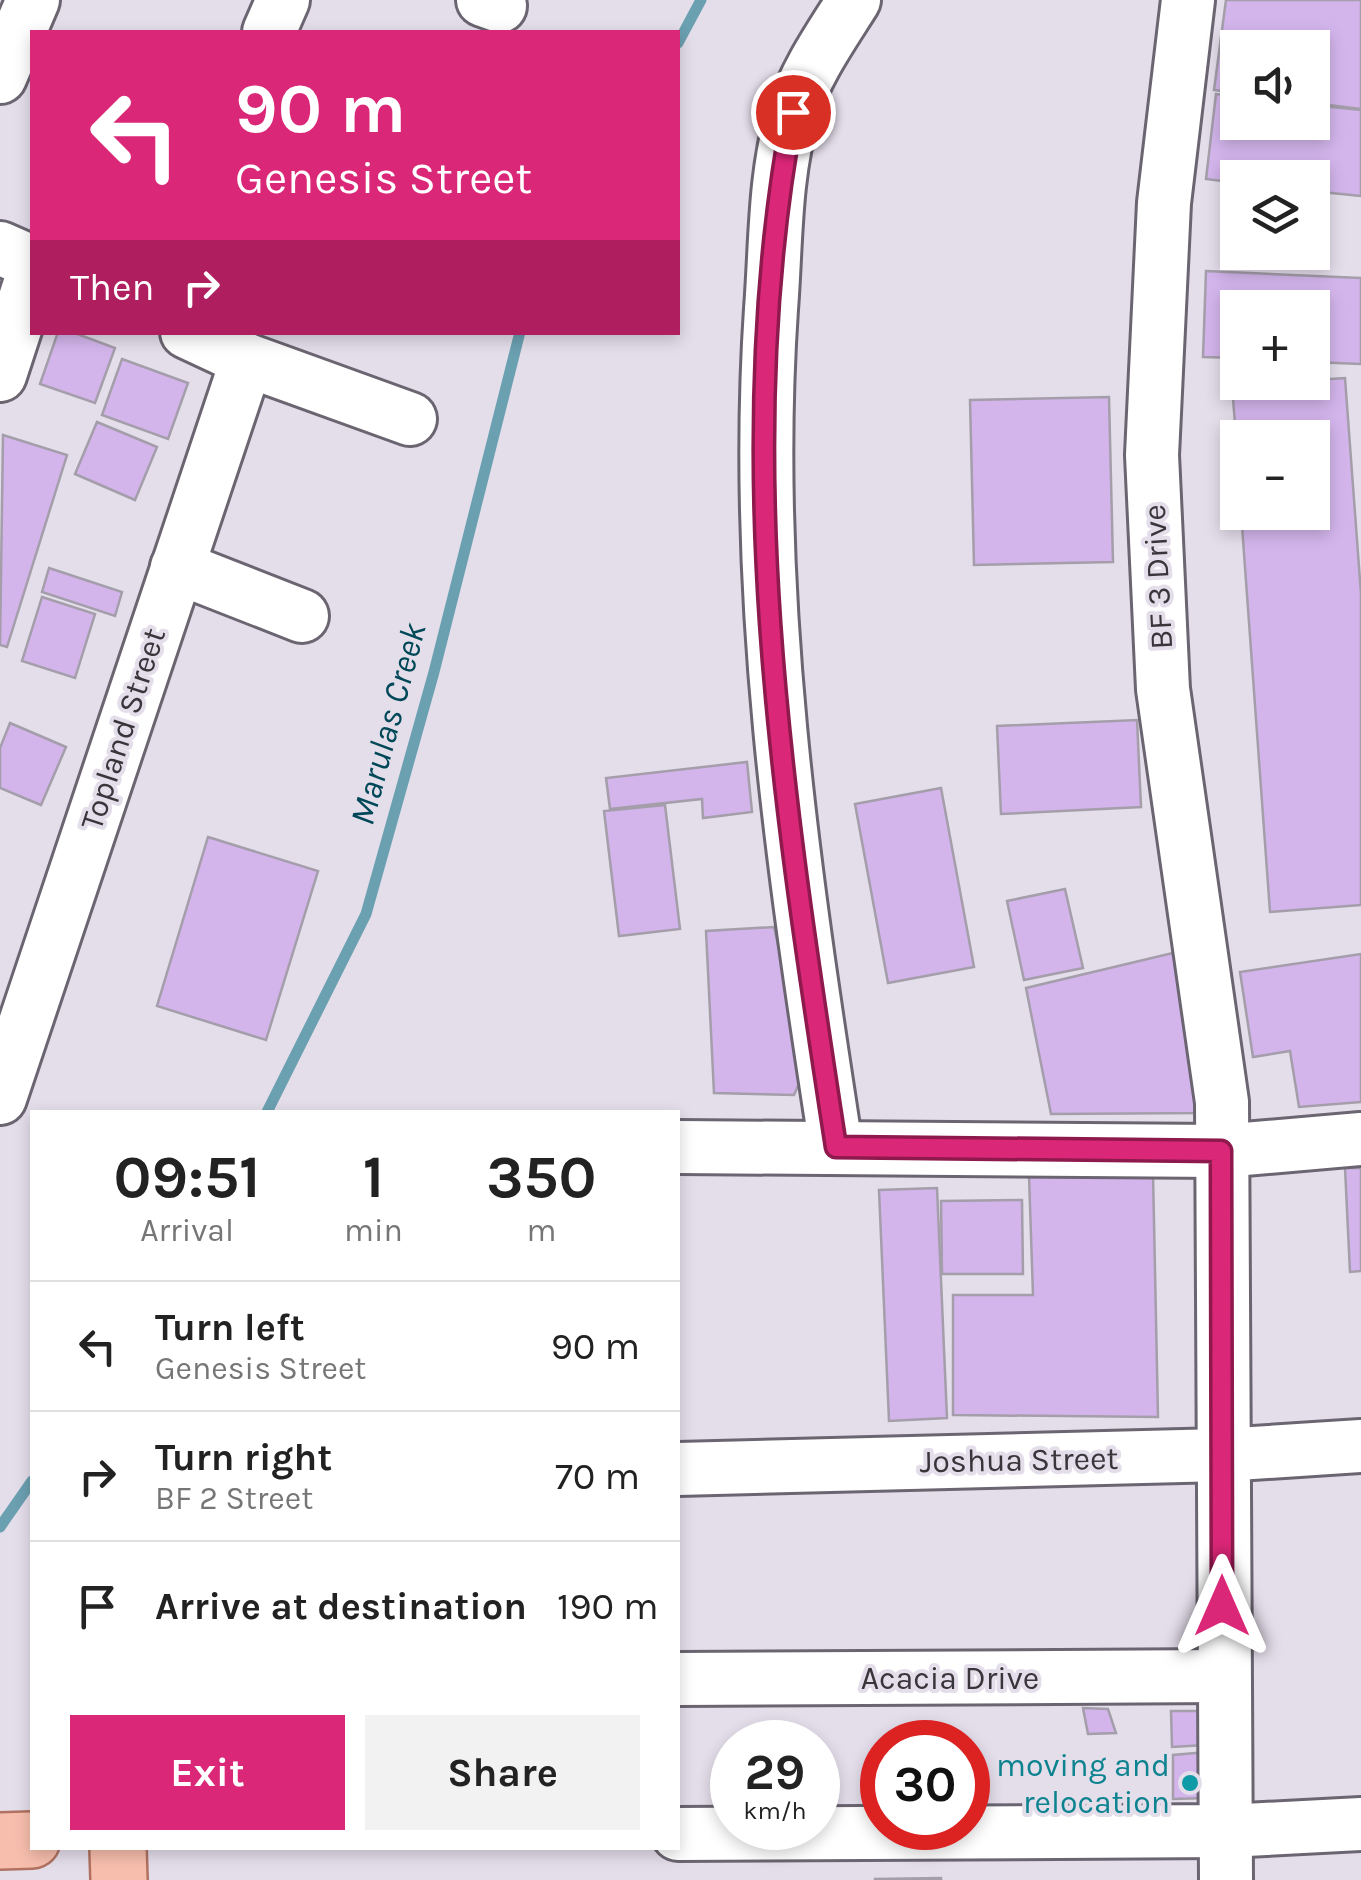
<!DOCTYPE html>
<html lang="en">
<head>
<meta charset="utf-8">
<style>
	:root { --surface:#fff; --page:#f2f2f2; --text:#222; --muted:#767676; --line:#e0e0e0; --accent:#db2777 }
	body { margin:0; font-family:Karla,sans-serif; background:var(--page); color:var(--text); height:100vh; display:flex; flex-direction:column; font-size:38px; white-space:nowrap }
	* { box-sizing:border-box; margin:0 }
	p { font-size:32px; color:var(--muted) }
	.icon { flex:none; width:55px; height:55px; fill:none; stroke:currentColor; stroke-width:2; stroke-linecap:round; stroke-linejoin:round }
	.map { position:relative; flex:1; overflow:hidden }
	.details { position:absolute; left:30px; top:1110px; width:650px; height:740px; display:flex; flex-direction:column; background:var(--surface); border-radius:0px; box-shadow:0 5px 15px #0003 }
	.details>* { flex:none }
	.banner { position:absolute; left:30px; top:30px; width:650px; height:305px; border-radius:0px; box-shadow:0 5px 15px #0003; background:#db2777; color:#fff; overflow:hidden }
	.controls { position:absolute; left:1220px; top:30px; display:grid; gap:20px }
	.controls a { display:grid; place-items:center; width:110px; height:110px; border-radius:0px; background:var(--surface); box-shadow:0 5px 15px #0003; font-size:50px }
	.speed { position:absolute; left:710px; top:1720px; display:flex; gap:20px; font-size:50px; font-weight:700; text-align:center }
	.speed>* { display:grid; place-content:center; width:130px; height:130px; border-radius:50%; background:var(--surface); box-shadow:0 5px 15px #0003; line-height:1 }
	.speed small { font-size:25px; font-weight:400 }
	.speed .limit { border:15px solid #d22; background:#fff; color:#111 }
	.pin { position:absolute; display:grid; place-items:center; width:85px; height:85px; color:#fff; margin:-42px; border:5px solid #fff; border-radius:50%; box-shadow:0 2px 10px #0007 }
	.me { position:absolute; width:110px; margin:-55px; rotate:0deg; stroke-linejoin:round; filter:drop-shadow(0 0 8px #0008) }
	.turn { display:flex; align-items:center; gap:35px; height:210px; padding:0 40px; font-size:45px }
	.turn .icon { width:130px; height:130px; stroke-width:2.5 }
	.turn b { display:block; font-size:70px; line-height:85px }
	.then { display:flex; align-items:center; height:95px; padding:0 40px; background:#0003; gap:20px; font-size:38px }
	.eta { display:flex; justify-content:space-evenly; align-items:center; height:170px; text-align:center }
	.eta b { font-size:60px; font-weight:700; line-height:70px }
	.primary-button { display:flex; gap:20px; margin-top:auto; padding:20px 40px }
	.primary-button a { flex:1; height:115px; border-radius:0px; background:var(--accent); color:#fff; font-size:40px; font-weight:700; line-height:115px; text-align:center }
	.primary-button a+a { background:var(--page); color:var(--text) }
	ul { padding:0; list-style:none }
	li { display:flex; align-items:center; gap:30px; height:130px; padding:0 40px; border-top:2px solid var(--line) }
	li div { flex:1 }
	li b { display:block; font-size:38px }
	li em { font-style:normal }
	.map>svg:first-child { display:block }
</style>
</head>
<body>
<div class="map">
<svg width="1361" height="1880" viewBox="0 0 1361 1880">
	<rect width="100%" height="100%" fill="#e4deeb"/>
	<g fill="none" stroke-linecap="round" stroke-linejoin="round">
		<!-- stream -->
		<g stroke="#6ba0b1" stroke-width="11">
			<path d="M678,43L701,0"/>
			<path d="M267,1112L366,914L434,672L520,332"/>
			<path d="M0,1527L32,1481"/>
		</g>
	</g>
	<!-- building -->
	<g fill="#d3b5ec" stroke="#a49daa" stroke-width="2.5">
		<path d="M1226,0H1361V109L1312,103V48H1238V93L1214,90Z"/>
		<path d="M1216,94L1238,97V122H1312V105L1361,110V196L1312,191V178H1238V183L1206,179Z"/>
		<path d="M1206,271L1361,278V364L1312,362V308H1238V358L1203,357Z"/>
		<path d="M58,332H72L115,348L95,403L40,384Z"/>
		<path d="M122,359L188,383L168,439L102,415Z"/>
		<path d="M1345,378L1361,594V905L1270,912L1241,512H1312V438H1238V464L1232,385Z"/>
		<path d="M1109,397L1113,562L974,565L970,400Z"/>
		<path d="M97,422L157,447L135,500L75,474Z"/>
		<path d="M3,435L67,455L7,647L0,645Z"/>
		<path d="M49,568L122,592L115,616L42,592Z"/>
		<path d="M42,597L95,614L75,678L22,661Z"/>
		<path d="M1137,720L1141,807L1001,814L997,726Z"/>
		<path d="M10,723L66,747L41,805L0,788V748Z"/>
		<path d="M747,762L752,812L703,818L702,799L610,809L606,778Z"/>
		<path d="M941,788L974,967L888,983L855,804Z"/>
		<path d="M665,805L680,929L619,936L604,811Z"/>
		<path d="M208,837L318,871L266,1040L157,1006Z"/>
		<path d="M1065,889L1083,968L1024,980L1007,901Z"/>
		<path d="M774,927L806,1068L794,1095L714,1093L706,931Z"/>
		<path d="M1181,951L1204,1113L1051,1114L1026,988Z"/>
		<path d="M1361,954V1102L1299,1107L1290,1051L1253,1057L1240,972Z"/>
		<path d="M1345,1168H1361V1271L1350,1272Z"/>
		<path d="M1153,1173L1158,1417L953,1415V1295H1033L1029,1176Z"/>
		<path d="M937,1188L947,1418L889,1421L879,1190Z"/>
		<path d="M1022,1200L1023,1274H942L941,1201Z"/>
		<path d="M1083,1708L1108,1709L1116,1733L1088,1734Z"/>
		<path d="M1171,1711H1205V1745L1172,1747Z"/>
		<path d="M1206,1752L1209,1798L1173,1799V1755Z"/>
		<path d="M941,1878V1880H875V1879Z"/>
	</g>
	<g fill="none" stroke-linecap="round" stroke-linejoin="round">
		<defs>
			<g id="minor">
				<path d="M483,0L500,6"/>
				<path d="M1188,0L1164,203L1152,455L1163,689L1222,1102L1226,1880"/>
				<path d="M269,32L283,0"/>
				<path d="M0,77L33,0"/>
				<path d="M0,248L32,262"/>
				<path d="M187,332L247,360L410,419"/>
				<path d="M0,375L32,277"/>
				<path d="M177,567L302,616"/>
				<path d="M0,1098L247,360"/>
				<path d="M678,1147L1221,1151L1361,1139"/>
				<path d="M836,1147C793,869 752,591 771,309C776,245 774,176 793,113C805,73 832,35 854,0"/>
				<path d="M678,1469L1222,1455L1361,1446"/>
				<path d="M678,1679L1223,1676"/>
				<path d="M678,1834L1226,1831L1361,1824"/>
			</g>
			<g id="major">
				<path d="M0,1841L32,1840"/>
				<path d="M118,1848L119,1880"/>
			</g>
		</defs>
		<!-- minor casing -->
		<use href="#minor" stroke="#6b6571" stroke-width="58"/>
		<!-- major casing -->
		<use href="#major" stroke="#b17262" stroke-width="60"/>
		<!-- minor -->
		<use href="#minor" stroke="#fff" stroke-width="52"/>
		<!-- major -->
		<use href="#major" stroke="#f7bead" stroke-width="55"/>
	</g>
	<g fill="none" stroke-linecap="round" stroke-linejoin="round">
		<defs>
			<path id="route" d="M793,112C728,454 784,808 836,1147L1221,1151L1222,1606"/>
		</defs>
		<!-- route casing -->
		<use href="#route" stroke="#8e194d" stroke-width="25"/>
		<!-- route -->
		<use href="#route" stroke="#db2777" stroke-width="18"/>
	</g>
	<!-- markers -->
	<circle fill="#0f9aa8" stroke="#e4deeb" stroke-width="4" cx="1190" cy="1783" r="10"/>
	<g text-anchor="middle" dominant-baseline="central" stroke-width="8" stroke-linejoin="round" paint-order="stroke">
		<!-- street labels -->
		<g font-size="32" fill="#38363b" stroke="#e4deeb">
			<text transform="translate(1158 577) rotate(-93)">BF 3 Drive</text>
			<text transform="translate(123 729) rotate(-72)">Topland Street</text>
			<text transform="translate(1019 1460) rotate(-1)">Joshua Street</text>
			<text x="950" y="1678">Acacia Drive</text>
		</g>
		<!-- culture labels -->
		<g font-size="32" fill="#0d838f" stroke="#e4deeb" text-anchor="end">
			<text x="1170" y="1765">moving and<tspan x="1170" dy="37">relocation</tspan></text>
		</g>
		<!-- water labels -->
		<g font-size="35" font-style="italic" fill="#004857" stroke="#e4deeb">
			<text transform="translate(388 724) rotate(-75)">Marulas Creek</text>
		</g>
	</g>
</svg>
<div class="controls">
<a><svg class="icon" aria-label="sound" viewBox="0 0 24 24"><path d="M4 9h4l5-4v14l-5-4H4zM17 9q2 3 0 6"/></svg></a>
<a><svg class="icon" aria-label="layers" viewBox="0 0 24 24"><path d="M12 4l9 5-9 5-9-5zM3 14l9 5 9-5"/></svg></a>
<a>+</a>
<a>−</a>
</div>
<div class="speed"><div>29<small>km/h</small></div><div class="limit">30</div></div>
<div class="pin" style="left:793px;top:112px;background:#d93025"><svg class="icon" aria-label="arrive" viewBox="0 0 24 24"><path d="M6 21V4h12l-3 4 3 4H6"/></svg></div>
<svg class="me" style="left:1222px;top:1606px" viewBox="-20 -20 40 40"><path d="M0-17L14 15 0 8-14 15z" fill="#db2777" stroke="#fff" stroke-width="4"/></svg>
<div class="banner">
<div class="turn"><svg class="icon" aria-label="left" viewBox="0 0 24 24"><path d="M17 20v-9H6M10 6l-5 5 5 5"/></svg><div><b>90 m</b>Genesis Street</div></div>
<div class="then">Then<svg class="icon" aria-label="right" viewBox="0 0 24 24"><path d="M7 20v-9h11M14 6l5 5-5 5"/></svg></div>
</div>
<section class="details">
<div class="eta">
<div><b>09:51</b><p>Arrival</p></div>
<div><b>1</b><p>min</p></div>
<div><b>350</b><p>m</p></div>
</div>
<ul>
<li><svg class="icon" aria-label="left" viewBox="0 0 24 24"><path d="M17 20v-9H6M10 6l-5 5 5 5"/></svg><div><b>Turn left</b><p>Genesis Street</p></div><em>90 m</em></li>
<li><svg class="icon" aria-label="right" viewBox="0 0 24 24"><path d="M7 20v-9h11M14 6l5 5-5 5"/></svg><div><b>Turn right</b><p>BF 2 Street</p></div><em>70 m</em></li>
<li><svg class="icon" aria-label="arrive" viewBox="0 0 24 24"><path d="M6 21V4h12l-3 4 3 4H6"/></svg><div><b>Arrive at destination</b></div><em>190 m</em></li>
</ul>
<div class="primary-button"><a>Exit</a><a>Share</a></div>
</section>
</div>
</body>
</html>
